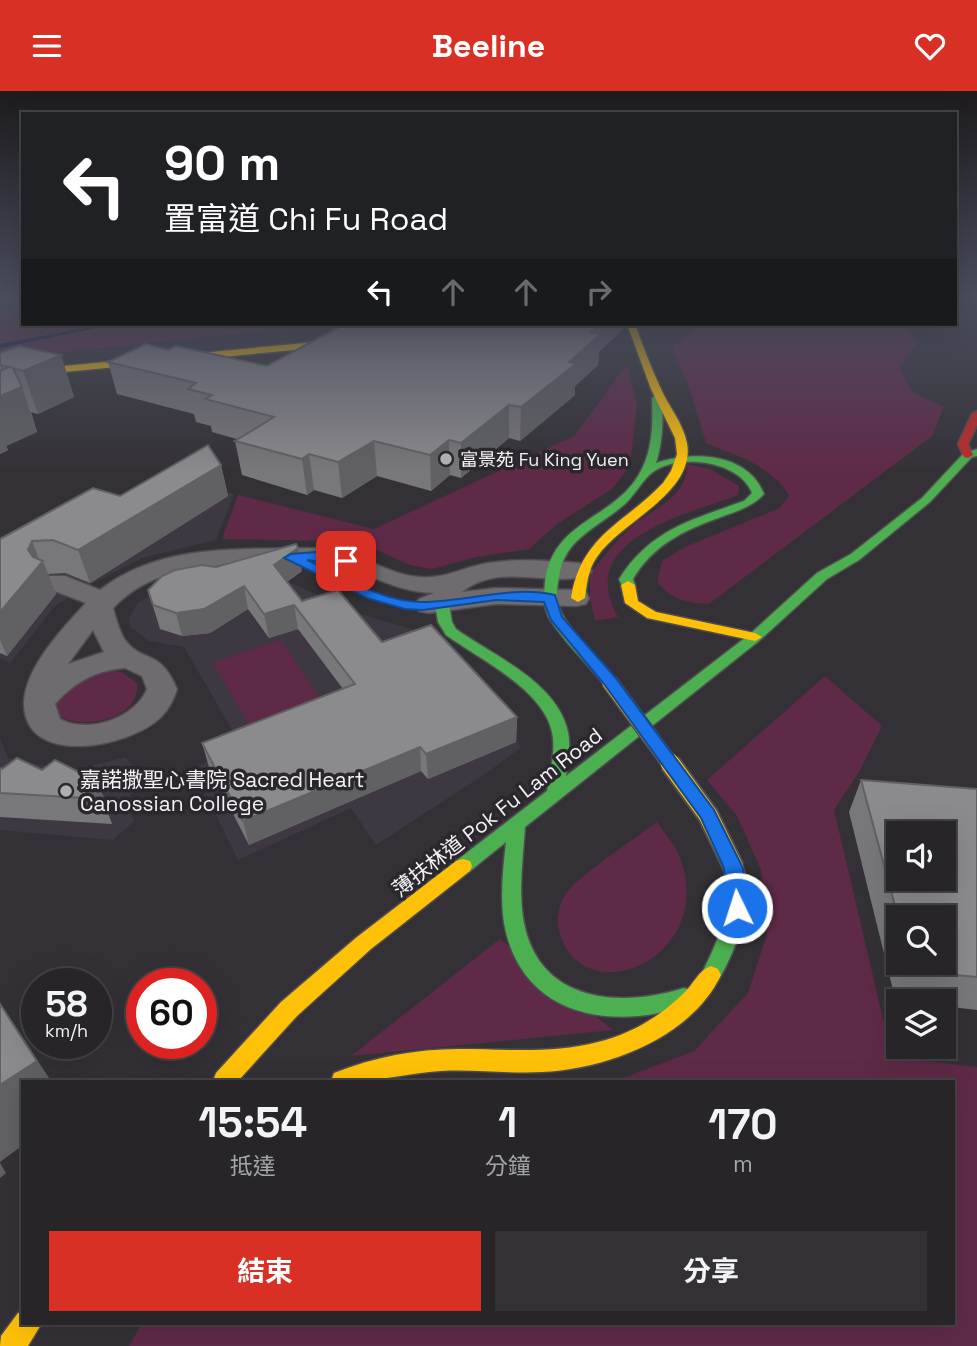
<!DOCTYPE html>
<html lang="zh-TW">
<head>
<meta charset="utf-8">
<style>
	:root { --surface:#272528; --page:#333134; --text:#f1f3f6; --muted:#a4a5a8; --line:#434245; --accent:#d93025 }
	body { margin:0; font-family:"Space Grotesk","Noto Sans TC",sans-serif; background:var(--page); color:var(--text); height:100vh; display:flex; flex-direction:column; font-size:26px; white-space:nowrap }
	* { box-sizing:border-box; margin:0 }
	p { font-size:23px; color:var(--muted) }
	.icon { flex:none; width:38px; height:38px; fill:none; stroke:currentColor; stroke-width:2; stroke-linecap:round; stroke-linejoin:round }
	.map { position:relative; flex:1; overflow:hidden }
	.panel { position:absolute; left:21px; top:989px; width:934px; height:245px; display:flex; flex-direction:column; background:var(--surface); border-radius:0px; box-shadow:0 7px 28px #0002,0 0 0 2px var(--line) }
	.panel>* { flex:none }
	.guide { position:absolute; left:21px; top:21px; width:936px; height:214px; border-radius:0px; box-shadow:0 7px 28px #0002,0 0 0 2px var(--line); background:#202124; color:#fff; overflow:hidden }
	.buttons { position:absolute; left:886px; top:730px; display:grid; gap:14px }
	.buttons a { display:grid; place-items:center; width:70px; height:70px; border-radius:0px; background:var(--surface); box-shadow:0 7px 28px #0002,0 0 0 2px var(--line); font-size:35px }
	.speed { position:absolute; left:21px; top:877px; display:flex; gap:14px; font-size:35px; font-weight:700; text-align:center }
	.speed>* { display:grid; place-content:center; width:91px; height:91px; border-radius:50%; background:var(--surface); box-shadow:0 7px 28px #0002,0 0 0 2px var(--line); line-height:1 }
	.speed small { font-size:18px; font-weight:400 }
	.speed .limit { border:10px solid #d22; background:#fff; color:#111 }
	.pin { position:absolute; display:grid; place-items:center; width:60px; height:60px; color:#fff; margin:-30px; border-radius:14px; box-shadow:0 4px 10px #0006 }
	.me { position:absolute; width:77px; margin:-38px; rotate:356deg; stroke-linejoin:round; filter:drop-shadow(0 0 5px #0008) }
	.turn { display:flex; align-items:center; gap:24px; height:147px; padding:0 28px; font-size:32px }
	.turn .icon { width:91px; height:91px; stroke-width:2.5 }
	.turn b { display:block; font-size:49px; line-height:60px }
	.lanes { display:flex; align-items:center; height:66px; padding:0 28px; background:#0003; justify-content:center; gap:35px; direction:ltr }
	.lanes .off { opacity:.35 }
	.eta { display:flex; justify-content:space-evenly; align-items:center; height:119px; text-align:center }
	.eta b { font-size:42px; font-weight:700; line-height:49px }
	.button { display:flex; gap:14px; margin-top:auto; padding:14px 28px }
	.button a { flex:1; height:80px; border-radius:0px; background:var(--accent); color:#fff; font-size:28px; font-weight:700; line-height:80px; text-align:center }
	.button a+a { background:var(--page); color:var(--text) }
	header { display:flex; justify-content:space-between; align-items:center; height:91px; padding:0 28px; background:var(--accent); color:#fff; font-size:32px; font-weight:700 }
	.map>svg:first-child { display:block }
</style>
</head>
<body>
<header><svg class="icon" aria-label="menu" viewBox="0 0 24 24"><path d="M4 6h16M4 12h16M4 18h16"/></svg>Beeline<svg class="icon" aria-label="heart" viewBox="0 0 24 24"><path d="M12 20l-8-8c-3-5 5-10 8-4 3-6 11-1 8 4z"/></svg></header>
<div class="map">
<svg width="977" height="1255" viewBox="0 0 977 1255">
	<rect width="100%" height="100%" fill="#343136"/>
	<!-- built -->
	<g fill="#3e3842">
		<path d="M179,389L234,403L216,449L142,467L78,500L54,516L10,572L0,567V447L29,431L145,407Z"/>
		<path d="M276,485L354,521L411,538L510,620L520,657L491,679L376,754L351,717L238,769L193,677L242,656L184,556L149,550L130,536L129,527L138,512L162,497Z"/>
		<path d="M0,647L8,667L69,680L126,666L142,690L125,711L134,730L113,749L0,739Z"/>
	</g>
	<!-- green -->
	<g fill="#5f2a48">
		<path d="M0,206H23V233H331L52,262L0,271Z"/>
		<path d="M711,233H927L908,238L916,253L899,276L911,300L944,316L932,345L709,513C687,512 672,509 657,491L662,470L685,456L780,417L789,404C770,374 737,365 706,352L688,293L672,256L694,239Z"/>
		<path d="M627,273L637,313L630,375L612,398L557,433L529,458L476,466L432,478L410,474L379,460L342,450L222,448L238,404L374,438L574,345Z"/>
		<path d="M687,373L710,378L739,395L738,404C686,424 573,448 618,526L595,530L590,507V482C604,467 616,449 631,436C654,416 687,408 687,373Z"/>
		<path d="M281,549L332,625L259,651L213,571Z"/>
		<path d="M109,579L121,581L137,592C141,629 82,640 57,624L53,608L68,591Z"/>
		<path d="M825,585L882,635L859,681L834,719L892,966L977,976V1255H129L142,1232H954V990H616L694,960L748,902L767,843L761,779L737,725L707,689Z"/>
		<path d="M657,731C664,742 676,755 680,767C718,867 582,925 559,840C556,831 559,812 565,804C577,785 637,747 657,731Z"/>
		<path d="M500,848L613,939L351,965Z"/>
	</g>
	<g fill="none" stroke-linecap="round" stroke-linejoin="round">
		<!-- stream -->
		<path fill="#0f184f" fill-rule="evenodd" d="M106,233H116L0,257V253Z"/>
		<defs>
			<path id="street" d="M323,457C358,459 386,484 420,486C446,488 464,476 488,472C518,467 549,470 579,472L588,475L592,480L588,485C546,496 500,471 462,501L496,497L576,499L586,501L589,507L586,513L576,515L496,513L429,522L419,520L415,514L419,508L434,502C393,501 368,480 332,473C316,470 299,475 283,475C223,473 158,470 113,517C116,527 119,540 125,549C143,573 159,556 177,598C174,608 169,618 161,626C131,656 24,678 24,612C25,576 63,537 86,512L47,497L43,491L47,485H65L100,499C163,450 247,459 323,457ZM93,539L104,561L68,573ZM125,577L142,585L147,598C135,628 87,643 60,628L55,613C74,591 97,579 125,577Z"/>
			<g id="fast">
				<path d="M657,304L662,307C663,330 663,351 656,372C692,360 747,361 764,403C752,416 737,420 721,426C684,439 653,454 633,488L635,494L633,497H623L619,488C651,438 692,429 744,410L752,402C740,370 679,362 653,381C645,386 634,405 625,413C598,437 564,447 559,486C558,493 556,501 557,508C561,536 600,566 617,590L609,595L604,593C588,574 561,547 549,527C543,515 544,503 545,490C553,430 611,429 638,385C653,361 653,334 652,307Z"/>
				<path d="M977,358V365L972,366L930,411L859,469L827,488L760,549L525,736C523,768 518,801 524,832C540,912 620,917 684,897L691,899L695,906L691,913C614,941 521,927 504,832C500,805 503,778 506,751L470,780L463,782L456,780L454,775L456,770L547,700C550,681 556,659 552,641C543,598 479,568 446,544L438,531L435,513L437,510L442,509L449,513L452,531L456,538C494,565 557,591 568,641C571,655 568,671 566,685L750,543L817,482L851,463L922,407L964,362Z"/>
				<path d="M734,770L741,772C758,805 735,861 718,890L711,893L704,890L701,884C711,863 721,845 724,821C727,807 721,784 727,772Z"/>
			</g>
			<g id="slow">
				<path d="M420,233H434L347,254L64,281L0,299V293L63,275L347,248Z"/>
				<path d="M627,233H635C643,255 651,277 661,298C669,316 683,332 687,352C696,402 620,431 597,466C588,478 587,493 585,507L578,511L571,507C581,444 624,433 663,392L671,380L677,363L675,347L651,298Z"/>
				<path d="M628,490L635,494L638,510L656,521L755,542L762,546L755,550L647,527L625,512L621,494Z"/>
				<path d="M463,768L470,770L472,775L470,780L371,858L297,925L238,990H213L216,982L281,911L357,846L456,770Z"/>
				<path d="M711,875L718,878L721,884C691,947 607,978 542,981C508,983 475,978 441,980C404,982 368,994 331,990L334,982C374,966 416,958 459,958C507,958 552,963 598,951C631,943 661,925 685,901C694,892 699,879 711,875Z"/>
				<path d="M23,1221V1232H42L28,1255H0L1,1245L18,1222Z"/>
			</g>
			<path id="jam" d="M977,320V334L968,353L973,364L968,367L964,366L958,353L972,323Z"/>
		</defs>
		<!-- street casing -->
		<use href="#street" stroke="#4f4d51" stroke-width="3"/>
		<!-- fast casing -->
		<use href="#fast" stroke="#4f4d51" stroke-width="3"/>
		<!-- slow casing -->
		<use href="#slow" stroke="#4f4d51" stroke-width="3"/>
		<!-- jam casing -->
		<use href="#jam" stroke="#4f4d51" stroke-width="3"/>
		<!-- street -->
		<use href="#street" fill="#6f6c70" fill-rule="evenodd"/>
		<!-- fast -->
		<use href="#fast" fill="#4caf50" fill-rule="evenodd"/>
		<!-- slow -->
		<use href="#slow" fill="#ffc107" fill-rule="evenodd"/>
		<!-- jam -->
		<use href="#jam" fill="#c62828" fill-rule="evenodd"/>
		<defs>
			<path id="slow-bridge-far1" d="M609,590L671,674"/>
			<path id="slow-bridge" d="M670,672L708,724L734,777"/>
		</defs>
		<!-- slow-bridge-far1 casing -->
		<use href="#slow-bridge-far1" stroke="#4f4d51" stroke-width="18" stroke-linecap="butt"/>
		<!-- slow-bridge casing -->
		<use href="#slow-bridge" stroke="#4f4d51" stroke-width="23" stroke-linecap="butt"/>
		<!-- slow-bridge-far1 -->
		<use href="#slow-bridge-far1" stroke="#ffc107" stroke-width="15"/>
		<!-- slow-bridge -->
		<use href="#slow-bridge" stroke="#ffc107" stroke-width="19"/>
	</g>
	<!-- wall -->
	<g fill="#787779" fill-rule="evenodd">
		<path d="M345,233H622L621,240L599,261L598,274L575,295V304L520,350L509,347L461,387L450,384L431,400L377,385L342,407L314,399L307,404L242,384L235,350L237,348L212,341L211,335L196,331L194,323L117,303L108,271L168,259L267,275Z"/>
		<path d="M0,262L61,264L74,306L38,323L31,321L37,341L6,355L8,359L0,363Z"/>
		<path d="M221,374L228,405L90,492L65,482L48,483L56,503L7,565L0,562V448L120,405Z"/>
		<path d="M302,480L287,491L302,510L382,551L517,626L516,651L428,688L421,680L249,754L209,676L202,652L343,598L298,538L269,547L248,518L210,542L182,545L160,538L148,499Z"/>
		<path d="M0,677L42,679L97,690L107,715L106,716L112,733L0,726Z"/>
		<path d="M861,689L977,698V919L943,915V910L896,911L849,721ZM898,826L943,872H898Z"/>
	</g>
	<!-- shaded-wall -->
	<g fill="#616163">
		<path d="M600,233H622L621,240L599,261L598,274L575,295V304L520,350L521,316L590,241Z"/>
		<path d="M61,264L74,306L38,323L23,280Z"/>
		<path d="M22,296L37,341L6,355L8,359L0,363V305Z"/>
		<path d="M509,314V347L461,387V352Z"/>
		<path d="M449,349L450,384L431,400L430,364Z"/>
		<path d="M374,350L377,385L342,407L338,371Z"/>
		<path d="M309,363L314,399L307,404L302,368Z"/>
		<path d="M221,374L228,405L90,492L78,459Z"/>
		<path d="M32,450L41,473L43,470L56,503L7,565L0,549V521Z"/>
		<path d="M298,457L302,480L278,497L274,474Z"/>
		<path d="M244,495L248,518L210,542L182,545L176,522Z"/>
		<path d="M294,514L298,538L269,547L264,523Z"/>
		<path d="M517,626L516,651L428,688L426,663Z"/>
		<path d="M420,656L421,680L249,754L243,730Z"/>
		<path d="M97,690L107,715L106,716L102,708L85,700Z"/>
		<path d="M0,912L51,990H23V1054L0,1071Z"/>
		<path d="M0,1072L6,1082L0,1087Z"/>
	</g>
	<!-- building -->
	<g fill="#8b8a8d" stroke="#616163" stroke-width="2" fill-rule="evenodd">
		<path d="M345,233H600L590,241L601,243L569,271L577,272L521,316L509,314L461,352L449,349L430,364L374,350L338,371L309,363L302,368L235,350L274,326L205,308L212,304L188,298L196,292L108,271L146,253L168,259L176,255L267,275Z"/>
		<path d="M19,255L61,264L23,280L13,277L22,296L0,305V280L9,276L0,274V262Z"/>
		<path d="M208,354L221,374L78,459L53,449L32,450L28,459L33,466L43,470L0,521V448L93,397L120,405Z"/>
		<path d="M296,453L298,457L274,474L302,510L338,499L382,551L431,534L517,626L426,663L420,656L243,730L202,652L355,593L294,514L264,523L244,495L204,518L176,522L153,514L148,499L162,485L175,479L202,474L216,476Z"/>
		<path d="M17,667L42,679L55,669L97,690L85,700L102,708L0,702V677L2,678Z"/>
		<path d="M861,689L977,698V886L913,880L910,872H943V826H898ZM898,742H943V788H898Z"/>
		<path d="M0,913L37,970L0,994Z"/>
	</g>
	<!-- sky -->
	<linearGradient id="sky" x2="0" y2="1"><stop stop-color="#1d1b1e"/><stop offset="0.54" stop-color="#4a4e5d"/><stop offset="1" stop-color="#4a4e5d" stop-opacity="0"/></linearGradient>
	<rect width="977" height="382" fill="url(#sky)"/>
	<!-- route -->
	<path fill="#1a73e8" stroke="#114b97" stroke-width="2" d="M316,461L353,470L346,474L307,469C342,485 382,511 422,511C466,511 510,494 555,504L562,526L615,586L714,719L743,777L747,817L744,823H730L727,817L724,777L701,727L604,593L551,529L544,511L496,509L423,519L405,518L367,507L284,467L291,463Z"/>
	<!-- markers -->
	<g fill="#b0aeb2" stroke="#2a272d" stroke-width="2.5">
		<circle cx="446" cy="368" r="7"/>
		<circle cx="66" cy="700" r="7"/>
	</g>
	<g text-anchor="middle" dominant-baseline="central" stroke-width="7" stroke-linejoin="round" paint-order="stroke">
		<!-- far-poi labels -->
		<g font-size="18" fill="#f3f1f5" stroke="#2a272d" text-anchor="start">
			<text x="460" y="368">富景苑 Fu King Yuen</text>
		</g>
		<!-- poi labels -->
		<g font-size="21" fill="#f3f1f5" stroke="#2a272d" text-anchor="start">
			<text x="80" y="688">嘉諾撒聖心書院 Sacred Heart<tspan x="80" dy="24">Canossian College</tspan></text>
		</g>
		<!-- street labels -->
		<g font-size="21" fill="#f3f1f5" stroke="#2a272d">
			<text transform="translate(497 721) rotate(-38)">薄扶林道 Pok Fu Lam Road</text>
		</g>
	</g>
</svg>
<div class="buttons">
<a><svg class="icon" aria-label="sound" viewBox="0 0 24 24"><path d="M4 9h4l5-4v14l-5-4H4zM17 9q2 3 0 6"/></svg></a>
<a><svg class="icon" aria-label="search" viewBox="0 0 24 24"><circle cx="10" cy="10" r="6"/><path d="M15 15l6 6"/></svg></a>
<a><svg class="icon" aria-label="layers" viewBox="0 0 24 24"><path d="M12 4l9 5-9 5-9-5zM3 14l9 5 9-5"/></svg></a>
</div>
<div class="speed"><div>58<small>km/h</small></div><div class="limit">60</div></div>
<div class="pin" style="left:346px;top:470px;background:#d93025"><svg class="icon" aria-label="arrive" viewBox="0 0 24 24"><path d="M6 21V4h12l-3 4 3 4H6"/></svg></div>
<svg class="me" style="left:737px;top:817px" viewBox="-20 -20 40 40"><circle r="17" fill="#1a73e8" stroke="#fff" stroke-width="3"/><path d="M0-11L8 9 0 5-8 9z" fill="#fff"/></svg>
<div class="guide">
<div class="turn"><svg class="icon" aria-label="left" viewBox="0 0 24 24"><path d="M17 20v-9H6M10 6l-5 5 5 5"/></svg><div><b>90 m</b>置富道 Chi Fu Road</div></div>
<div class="lanes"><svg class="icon" aria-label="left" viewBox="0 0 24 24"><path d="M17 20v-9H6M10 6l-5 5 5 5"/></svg><svg class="icon off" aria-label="ahead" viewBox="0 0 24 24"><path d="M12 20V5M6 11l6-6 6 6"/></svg><svg class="icon off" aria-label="ahead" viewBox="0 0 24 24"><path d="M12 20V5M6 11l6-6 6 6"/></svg><svg class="icon off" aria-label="right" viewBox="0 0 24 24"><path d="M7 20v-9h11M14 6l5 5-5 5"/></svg></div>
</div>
<section class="panel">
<div class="eta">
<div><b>15:54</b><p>抵達</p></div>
<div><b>1</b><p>分鐘</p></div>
<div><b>170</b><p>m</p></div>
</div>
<div class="button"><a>結束</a><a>分享</a></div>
</section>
</div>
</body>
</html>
